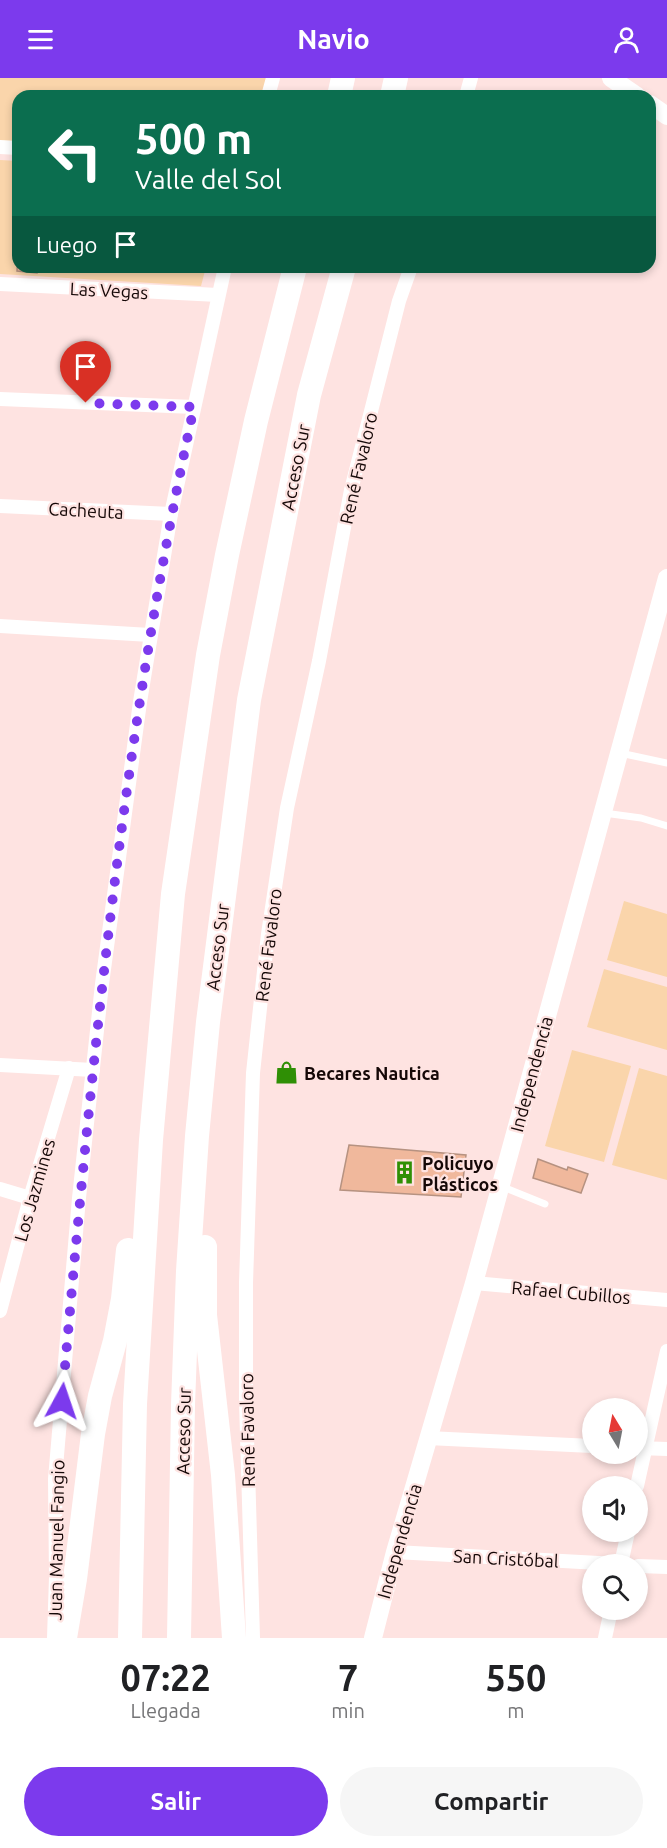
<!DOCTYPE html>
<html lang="es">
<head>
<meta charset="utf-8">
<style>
	:root { --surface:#fff; --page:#f6f6f6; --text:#202124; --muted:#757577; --accent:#7c3aed }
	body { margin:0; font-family:Ubuntu,sans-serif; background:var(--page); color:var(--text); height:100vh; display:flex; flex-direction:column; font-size:22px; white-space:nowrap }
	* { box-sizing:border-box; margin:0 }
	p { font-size:20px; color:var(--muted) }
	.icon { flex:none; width:33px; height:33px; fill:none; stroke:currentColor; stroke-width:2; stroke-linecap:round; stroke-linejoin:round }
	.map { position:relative; height:1560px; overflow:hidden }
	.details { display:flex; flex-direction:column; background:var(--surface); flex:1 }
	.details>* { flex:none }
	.top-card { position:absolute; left:12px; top:12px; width:644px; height:183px; border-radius:18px; box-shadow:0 3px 9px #0003; background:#0b6e4f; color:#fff; overflow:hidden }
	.needle { width:39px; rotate:350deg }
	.controls { position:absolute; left:582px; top:1320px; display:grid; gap:12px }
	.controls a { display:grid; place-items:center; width:66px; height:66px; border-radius:50%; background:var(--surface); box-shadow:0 3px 9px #0003; font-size:30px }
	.pin { position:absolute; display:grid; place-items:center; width:51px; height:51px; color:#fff; margin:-62px -26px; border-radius:50% 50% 50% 0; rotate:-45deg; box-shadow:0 0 6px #0007 }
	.pin .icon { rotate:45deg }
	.me { position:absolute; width:66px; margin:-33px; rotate:5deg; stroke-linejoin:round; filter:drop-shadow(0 0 4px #0008) }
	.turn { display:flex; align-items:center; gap:21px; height:126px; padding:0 24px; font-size:27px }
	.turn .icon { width:78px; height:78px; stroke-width:2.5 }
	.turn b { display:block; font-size:42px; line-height:51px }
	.then { display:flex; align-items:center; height:57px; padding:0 24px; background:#0003; gap:12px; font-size:22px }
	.eta { display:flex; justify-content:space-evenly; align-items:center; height:102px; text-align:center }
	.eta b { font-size:36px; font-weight:700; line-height:42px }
	.action { display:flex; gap:12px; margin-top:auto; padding:12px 24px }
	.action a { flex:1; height:69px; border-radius:36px; background:var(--accent); color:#fff; font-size:24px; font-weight:700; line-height:69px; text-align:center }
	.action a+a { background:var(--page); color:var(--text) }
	header { display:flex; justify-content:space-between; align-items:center; height:78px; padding:0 24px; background:var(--accent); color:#fff; font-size:27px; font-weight:700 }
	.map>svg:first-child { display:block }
</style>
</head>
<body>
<header><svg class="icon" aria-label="menu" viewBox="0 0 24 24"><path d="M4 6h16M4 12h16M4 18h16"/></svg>Navio<svg class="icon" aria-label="person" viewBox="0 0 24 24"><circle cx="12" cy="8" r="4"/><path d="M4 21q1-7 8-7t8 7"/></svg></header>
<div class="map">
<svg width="667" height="1560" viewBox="0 0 667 1560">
	<rect width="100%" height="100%" fill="#fee3e1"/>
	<!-- green -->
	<g fill="#fad5ab">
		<path d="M0,0H273L268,18H18V70L0,69Z"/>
		<path d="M0,82L18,83V189H206L201,208L0,196Z"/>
		<path d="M624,823L667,836V899L607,882Z"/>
		<path d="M604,891L667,909V972L587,949Z"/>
		<path d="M572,972L631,988L604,1084L545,1068Z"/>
		<path d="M639,990L667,998V1102L612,1087Z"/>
	</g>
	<!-- building -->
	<g fill="#f0b89c" stroke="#b69281" stroke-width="1.5">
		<path d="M18,176V189H37V195L17,193Z"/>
		<path d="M349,1067L466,1077L461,1119L340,1112Z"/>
		<path d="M538,1081L567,1092L568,1089L588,1096L581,1115L533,1100Z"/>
	</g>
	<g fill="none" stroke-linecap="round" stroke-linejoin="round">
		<!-- lane -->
		<g stroke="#fff" stroke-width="7">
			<path d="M620,675L667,685"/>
			<path d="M604,735L641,740L667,748"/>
			<path d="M503,1109L545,1126"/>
		</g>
		<!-- street -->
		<g stroke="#fff" stroke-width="14">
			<path d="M268,18L273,0"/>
			<path d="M466,18L471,0"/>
			<path d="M0,69L18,70"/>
			<path d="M0,206L218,217"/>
			<path d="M0,321L194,329"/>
			<path d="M0,428L171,436"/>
			<path d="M0,548L150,557"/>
			<path d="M0,987L93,992"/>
			<path d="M0,1111L30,1120"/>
			<path d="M474,1205L667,1222"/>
			<path d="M0,1233L30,1120L69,990"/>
			<path d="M428,1360L592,1368"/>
			<path d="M638,1370L667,1371"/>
			<path d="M637,1408L667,1273"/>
			<path d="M395,1474L617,1486"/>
			<path d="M621,1486L628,1454"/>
			<path d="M638,1488L667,1489"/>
			<path d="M54,1560L56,1499L55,1401L79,1120L102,906L140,624L162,490L171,436L225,189"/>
			<path d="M253,1560L246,1323V1205L253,995L268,856L287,730L319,583L351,412L399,223L411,189"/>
			<path d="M605,1560L611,1532"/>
		</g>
		<!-- secondary -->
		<g stroke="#fff" stroke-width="18">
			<path d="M611,0L637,18"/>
			<path d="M650,26L667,38"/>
			<path d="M373,1560L395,1474L474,1205L667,500"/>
		</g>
		<!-- highway -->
		<g stroke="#fff" stroke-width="24">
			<path d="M339,18L343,0"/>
			<path d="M392,18L396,0"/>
			<path d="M205,1169V1237L223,1397L234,1560"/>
			<path d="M65,1560L75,1501L93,1356L100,1318L115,1263L123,1221L128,1172"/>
			<path d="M130,1560L135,1326L151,1062L173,816L208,577L227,477L256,343L295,189"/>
			<path d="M179,1560L183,1327L188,1193L197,1058L208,944L249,622L309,317L344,189"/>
		</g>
	</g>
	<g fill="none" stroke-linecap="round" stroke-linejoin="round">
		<!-- route -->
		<path stroke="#7c3aed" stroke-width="10" stroke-dasharray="0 18" d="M62,1323C91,991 123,656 194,329L86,325"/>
	</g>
	<!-- icons -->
	<defs>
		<symbol id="shop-bare" viewBox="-9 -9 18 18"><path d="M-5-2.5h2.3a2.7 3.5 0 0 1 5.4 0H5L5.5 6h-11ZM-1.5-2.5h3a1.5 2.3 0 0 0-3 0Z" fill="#2f8f05" stroke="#fee3e1" stroke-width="2.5" paint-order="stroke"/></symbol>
		<symbol id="building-bare" viewBox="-9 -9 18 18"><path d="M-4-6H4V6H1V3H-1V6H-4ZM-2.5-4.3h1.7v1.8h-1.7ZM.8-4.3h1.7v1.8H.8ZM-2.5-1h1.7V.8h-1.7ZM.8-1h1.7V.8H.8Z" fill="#2f8f05" stroke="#fee3e1" stroke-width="2.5" paint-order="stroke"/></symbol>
	</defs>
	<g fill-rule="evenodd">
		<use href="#shop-bare" x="270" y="978" width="33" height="33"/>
		<use href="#building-bare" x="388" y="1078" width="33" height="33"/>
	</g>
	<g text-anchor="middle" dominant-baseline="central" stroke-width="4.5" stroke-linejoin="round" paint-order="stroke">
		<!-- street labels -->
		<g font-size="18" fill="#150807" stroke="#fee3e1">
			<text transform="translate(109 212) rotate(3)">Las Vegas</text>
			<text transform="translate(295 389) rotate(-79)">Acceso Sur</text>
			<text transform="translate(358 390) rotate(-77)">René Favaloro</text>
			<text transform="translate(86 432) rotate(3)">Cacheuta</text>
			<text transform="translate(268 867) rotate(-83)">René Favaloro</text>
			<text transform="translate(217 869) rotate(-83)">Acceso Sur</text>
			<text transform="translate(531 996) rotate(-75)">Independencia</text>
			<text transform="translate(34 1112) rotate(-74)">Los Jazmines</text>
			<text transform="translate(571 1214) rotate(5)">Rafael Cubillos</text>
			<text transform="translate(247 1352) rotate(-91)">René Favaloro</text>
			<text transform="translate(183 1353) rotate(-89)">Acceso Sur</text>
			<text transform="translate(56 1462) rotate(-89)">Juan Manuel Fangio</text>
			<text transform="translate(399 1463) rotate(-74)">Independencia</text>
			<text transform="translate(506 1480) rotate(3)">San Cristóbal</text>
		</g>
		<!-- poi labels -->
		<g font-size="18" font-weight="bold" fill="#150807" stroke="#fee3e1" text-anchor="start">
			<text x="304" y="995">Becares Nautica</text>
			<text x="422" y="1085">Policuyo<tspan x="422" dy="21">Plásticos</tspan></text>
		</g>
	</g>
</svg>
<div class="controls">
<a><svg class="needle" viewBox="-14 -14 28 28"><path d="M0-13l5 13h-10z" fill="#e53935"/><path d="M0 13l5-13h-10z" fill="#757577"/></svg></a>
<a><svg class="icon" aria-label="sound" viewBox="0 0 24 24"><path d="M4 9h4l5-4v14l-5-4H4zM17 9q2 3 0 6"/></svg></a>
<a><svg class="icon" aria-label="search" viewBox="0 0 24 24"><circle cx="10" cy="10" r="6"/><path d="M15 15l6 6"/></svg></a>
</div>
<div class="pin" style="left:86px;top:325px;background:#d93025"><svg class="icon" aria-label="arrive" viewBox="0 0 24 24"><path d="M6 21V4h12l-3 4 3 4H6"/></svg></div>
<svg class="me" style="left:62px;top:1323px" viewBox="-20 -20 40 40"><path d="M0-17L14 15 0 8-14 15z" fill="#7c3aed" stroke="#fff" stroke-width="4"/></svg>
<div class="top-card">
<div class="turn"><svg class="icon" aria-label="left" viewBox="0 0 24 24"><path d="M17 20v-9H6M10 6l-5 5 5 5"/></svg><div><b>500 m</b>Valle del Sol</div></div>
<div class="then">Luego<svg class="icon" aria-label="arrive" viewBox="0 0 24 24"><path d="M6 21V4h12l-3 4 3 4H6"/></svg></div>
</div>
</div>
<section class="details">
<div class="eta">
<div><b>07:22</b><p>Llegada</p></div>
<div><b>7</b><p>min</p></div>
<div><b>550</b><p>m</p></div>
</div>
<div class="action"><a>Salir</a><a>Compartir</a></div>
</section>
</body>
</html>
